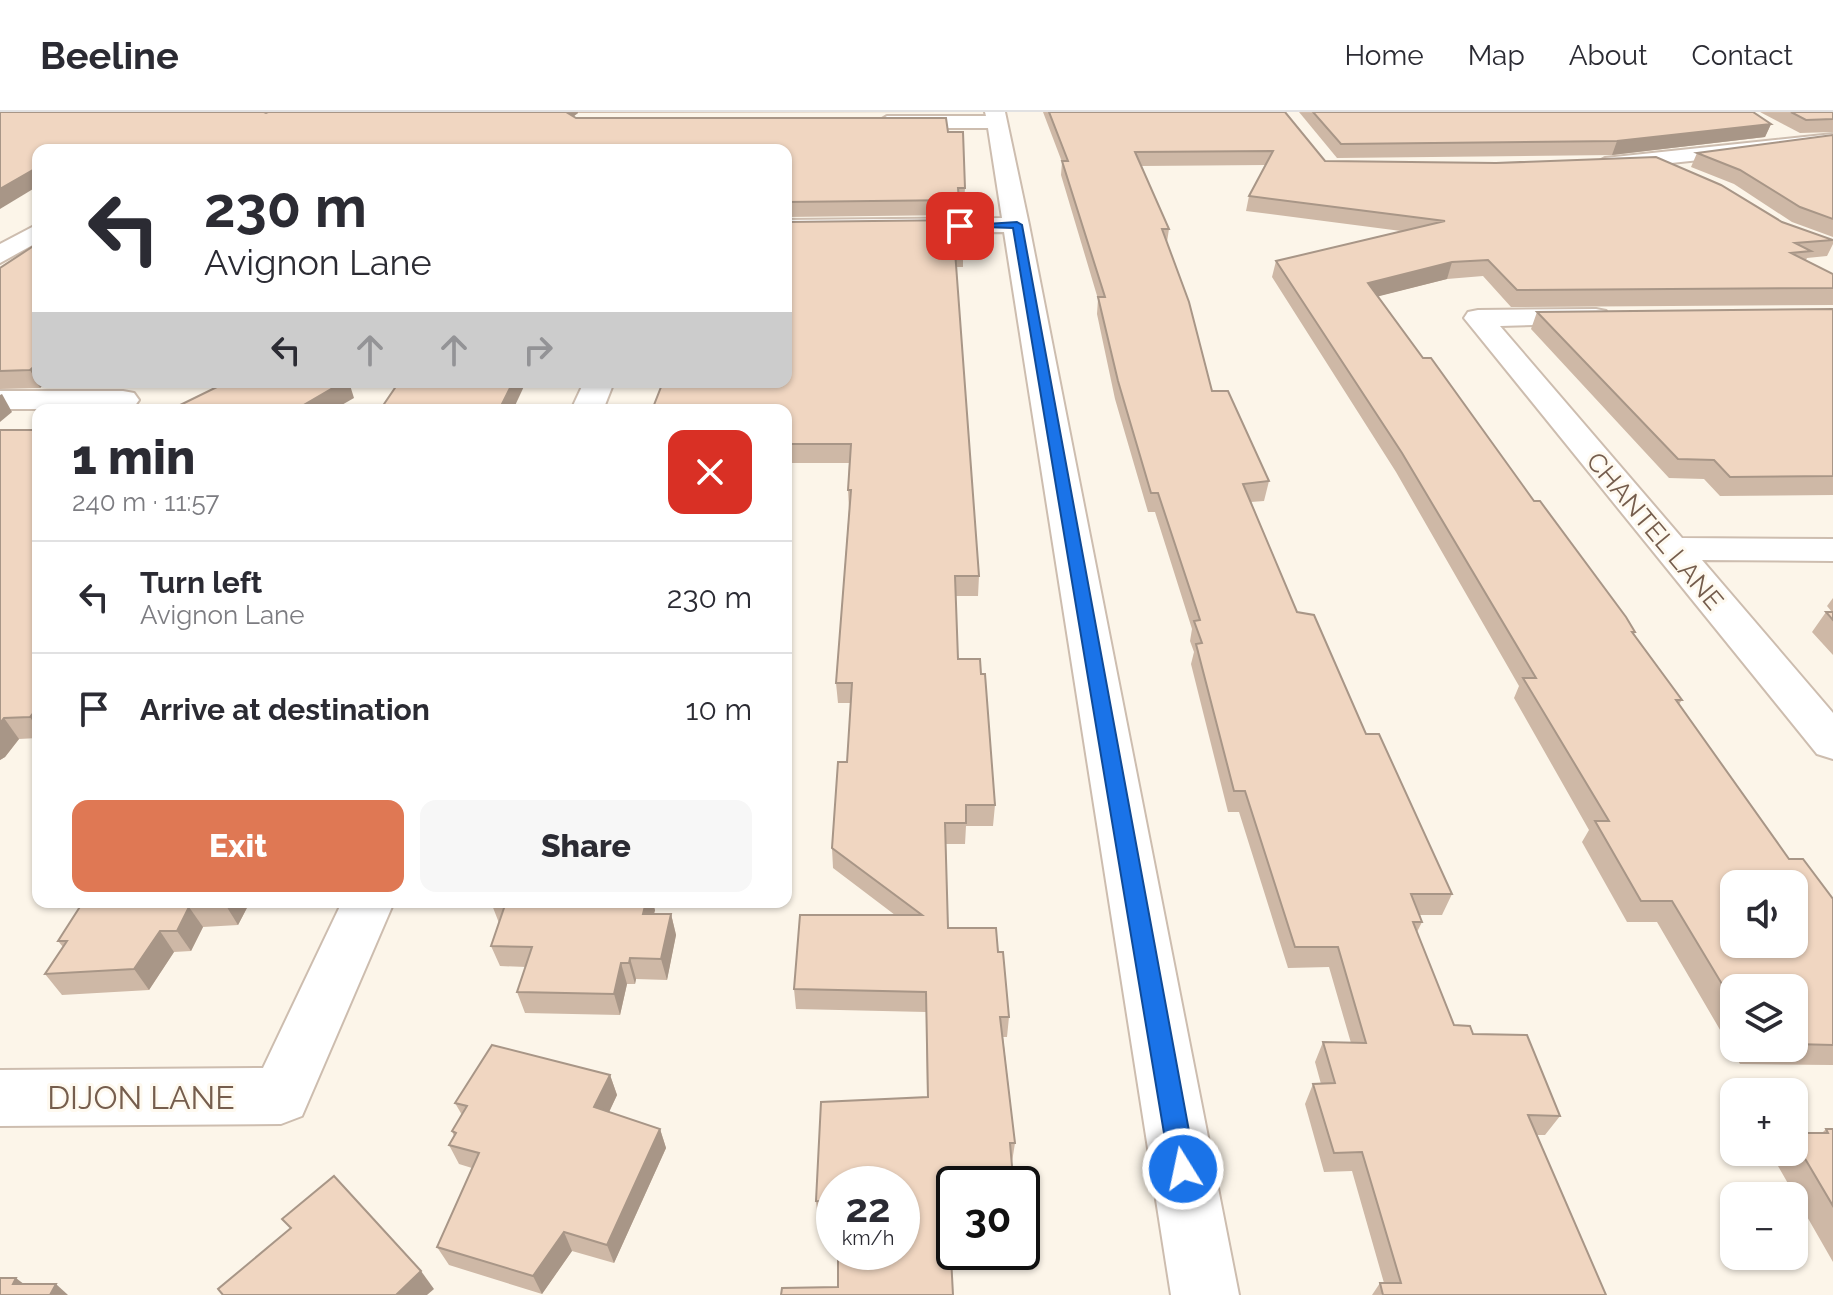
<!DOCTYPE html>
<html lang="en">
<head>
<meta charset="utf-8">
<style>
	:root { --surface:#fff; --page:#f7f7f7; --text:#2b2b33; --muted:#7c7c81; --line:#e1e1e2; --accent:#df7854 }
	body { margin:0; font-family:Raleway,sans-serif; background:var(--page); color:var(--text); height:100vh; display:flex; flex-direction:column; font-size:30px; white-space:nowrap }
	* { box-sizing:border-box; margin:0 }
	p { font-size:26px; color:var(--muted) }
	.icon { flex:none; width:44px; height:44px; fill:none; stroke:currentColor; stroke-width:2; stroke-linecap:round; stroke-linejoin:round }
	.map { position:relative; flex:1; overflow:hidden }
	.sheet { position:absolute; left:32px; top:292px; width:760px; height:504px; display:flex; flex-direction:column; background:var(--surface); border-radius:16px; box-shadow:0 2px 6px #0004 }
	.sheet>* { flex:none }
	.top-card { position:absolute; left:32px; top:32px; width:760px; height:244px; border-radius:16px; box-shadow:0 2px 6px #0004; background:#fff; color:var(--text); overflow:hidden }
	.tools { position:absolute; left:1720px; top:758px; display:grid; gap:16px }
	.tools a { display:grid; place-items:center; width:88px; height:88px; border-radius:16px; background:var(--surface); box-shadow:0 2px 6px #0004; font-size:40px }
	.speed { position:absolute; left:816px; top:1054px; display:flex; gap:16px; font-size:40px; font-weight:700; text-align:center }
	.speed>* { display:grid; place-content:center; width:104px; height:104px; border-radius:50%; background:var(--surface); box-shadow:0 2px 6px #0004; line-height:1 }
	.speed small { font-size:20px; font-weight:400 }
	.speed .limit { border:4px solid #111; border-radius:12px; background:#fff; color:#111 }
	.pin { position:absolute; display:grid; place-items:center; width:68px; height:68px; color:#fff; margin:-34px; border-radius:16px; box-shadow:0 4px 12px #0006 }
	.me { position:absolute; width:88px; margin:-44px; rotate:350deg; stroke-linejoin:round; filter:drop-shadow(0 0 6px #0008) }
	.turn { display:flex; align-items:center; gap:28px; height:168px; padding:0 40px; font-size:36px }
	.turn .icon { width:104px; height:104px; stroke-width:2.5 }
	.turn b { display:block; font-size:56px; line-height:68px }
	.lanes { display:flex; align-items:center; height:76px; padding:0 40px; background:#0003; justify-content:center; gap:40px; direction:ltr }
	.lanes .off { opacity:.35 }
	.round { display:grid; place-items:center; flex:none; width:84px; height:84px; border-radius:16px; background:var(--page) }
	.headline { display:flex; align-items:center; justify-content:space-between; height:136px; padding:0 40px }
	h1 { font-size:48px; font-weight:800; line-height:60px }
	.cta { display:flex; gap:16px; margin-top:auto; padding:16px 40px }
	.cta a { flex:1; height:92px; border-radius:16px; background:var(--accent); color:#fff; font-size:32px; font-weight:800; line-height:92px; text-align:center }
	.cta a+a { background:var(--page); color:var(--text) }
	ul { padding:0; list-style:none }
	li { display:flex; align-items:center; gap:24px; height:112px; padding:0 40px; border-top:2px solid var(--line) }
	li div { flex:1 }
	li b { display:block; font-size:30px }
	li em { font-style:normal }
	header { display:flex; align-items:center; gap:48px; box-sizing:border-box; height:112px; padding:0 40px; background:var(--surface); border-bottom:2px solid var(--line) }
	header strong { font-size:38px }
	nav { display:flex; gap:44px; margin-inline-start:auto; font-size:28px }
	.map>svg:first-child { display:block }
</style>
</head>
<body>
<header>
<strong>Beeline</strong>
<nav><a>Home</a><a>Map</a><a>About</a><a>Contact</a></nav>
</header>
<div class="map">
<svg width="1833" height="1183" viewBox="0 0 1833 1183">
	<rect width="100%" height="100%" fill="#fcf5e9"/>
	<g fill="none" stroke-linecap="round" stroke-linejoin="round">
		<defs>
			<g id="minor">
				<path d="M985,0H1005L1029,113L1239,1183H1171L1004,120L786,122V108L1002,106L988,16H887L877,10L887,4H986Z"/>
				<path d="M1833,22V34L1605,58L1594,52L1605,46Z"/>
				<path d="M38,112V130L0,151V132Z"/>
				<path d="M1596,197L1606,199L1610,205L1606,211L1500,214L1682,426L1833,427V449L1702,448L1833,601V647L1817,642L1464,206L1468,200L1478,198Z"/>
				<path d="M584,270H614L603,298H571Z"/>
				<path d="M0,279H123L134,281L139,288L134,295L123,297H0Z"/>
				<path d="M342,790H394L302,1004L281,1012L0,1014V958L263,956Z"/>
			</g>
		</defs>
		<!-- minor casing -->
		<use href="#minor" stroke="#cdbdaf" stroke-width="4"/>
		<!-- minor -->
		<use href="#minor" fill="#fff" fill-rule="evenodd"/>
	</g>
	<!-- wall -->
	<g fill="#ceb8a6" fill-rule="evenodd">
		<path d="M0,0L266,1L268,0H944L578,1L574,4L576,6L948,20L965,76L964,91H959V103L786,105V38H38Z"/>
		<path d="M1043,0H1285L1325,49L1782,110L1833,128V132L1827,144L1807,146L1806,148L1833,162V193L1511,195L1483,164L1447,167L1378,184L1423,246L1635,520L1634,522L1682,588L1679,592L1789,747L1833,787V953L1740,952L1657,810H1627L1582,730L1589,718L1514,586L1519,574L1396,360L1272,165L1276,149L1401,119L1246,99L1249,84L1266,53L1141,54L1169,117L1167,130L1212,279L1269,369L1264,389L1251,390L1297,500L1366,622L1452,782L1442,803H1420L1422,810L1417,820L1454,913L1473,922L1560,1004L1545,1023H1537L1606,1183H1372L1380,1171H1384L1352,1059L1324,1060L1305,992L1313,972H1321L1315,950L1323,930L1351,931L1329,855L1288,856L1239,700H1228L1191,552L1194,540L1190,529L1192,517L1155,400H1148L1115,287L1097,202L1098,187L1061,63L1062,50ZM1734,876H1794V936H1734Z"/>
		<path d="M1299,0H1753L1771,12L1765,25L1612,43L1337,46Z"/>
		<path d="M1760,0H1833V20L1800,21Z"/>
		<path d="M1833,23V125L1792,110L1734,72L1691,55L1697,41Z"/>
		<path d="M960,108L963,139V155H956L979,464L978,484H956L958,547H980L981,562H985L995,693L993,714H966L965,732H946L948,816H996L998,840H1003L1009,905L1007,925H1003L1015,1031L1012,1050L1013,1072H954V1088H948L953,1183H781L782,1176L838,1175V1140H902V1072H834V1108H818L816,1089L821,990L927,985L926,900L796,897L794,877L800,803H895L833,756L832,736L838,650H847L851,591H838L836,571L849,397L848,378L849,351H786V298H652L663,270H786V110Z"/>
		<path d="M0,156L40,276L0,277Z"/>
		<path d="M1833,197V383L1720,384L1704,367L1669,366L1531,217L1537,200Z"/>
		<path d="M1,318H38V626L19,627L5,645L0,648Z"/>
		<path d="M1833,486V543L1812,520L1826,500H1832L1827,494Z"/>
		<path d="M83,790H250L238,813L203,815L191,839L174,840L149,878L62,883L45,862L63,835L58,829Z"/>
		<path d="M492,793L655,798L654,802H671L676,823L667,868L636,867L635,872H627L620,903L525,901L517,880L526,855L500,854L491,834L499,811Z"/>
		<path d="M610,963L617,983L609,1000L660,1017L666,1036L614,1151L572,1139L542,1182L449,1153L437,1135L472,1056L459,1052L449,1033L454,1024L452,1019L462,1003L455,991Z"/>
		<path d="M1826,1017H1833V1150L1770,1040H1794V1021H1822Z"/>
	</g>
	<!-- shaded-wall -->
	<g fill="#a89687">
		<path d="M563,0H578V1L565,11Z"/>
		<path d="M1771,12L1765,25L1612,43L1617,29Z"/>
		<path d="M38,55V74L0,97V77Z"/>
		<path d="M1452,150L1447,167L1364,188L1368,171Z"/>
		<path d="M38,251V270H47L40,276L30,258Z"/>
		<path d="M343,270H349L354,286L333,298H295Z"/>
		<path d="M513,270H526L513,298H499Z"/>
		<path d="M2,282L12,300L0,310V283Z"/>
		<path d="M38,595V618L30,605Z"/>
		<path d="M4,606L19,627L5,645L0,648V611Z"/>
		<path d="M226,790H250L238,813L225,792Z"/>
		<path d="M646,790H653L655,798L648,823L643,802Z"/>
		<path d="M189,795L203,815L191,839L177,819Z"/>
		<path d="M671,802L676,823L667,868L661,847Z"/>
		<path d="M160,819L174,840L149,878L134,857Z"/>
		<path d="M630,846L636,867L635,872L629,851Z"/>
		<path d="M621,851L627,872L620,903L614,882Z"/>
		<path d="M610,963L617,983L602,1015L594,995Z"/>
		<path d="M660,1017L666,1036L614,1151L607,1133Z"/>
		<path d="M564,1120L572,1139L542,1182L533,1164Z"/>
		<path d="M421,1159L434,1177L427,1183H396Z"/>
		<path d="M16,1166L38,1183L13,1172Z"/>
		<path d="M56,1172L68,1183H50Z"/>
	</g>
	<!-- building -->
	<g fill="#f0d6c1" stroke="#a89687" stroke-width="2" fill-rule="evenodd">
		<path d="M0,0H264L266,1L268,0H566L576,6H946L948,20H963L965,76H958L959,88L786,90V38H38V55L0,77Z"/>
		<path d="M1049,0H1285L1325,49L1496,51L1656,45L1721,73L1782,110L1833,128L1795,131L1811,139L1791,141L1833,162V176L1517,178L1488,148L1452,150L1368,171L1423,246H1431L1534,389H1540L1626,505L1635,520H1632L1682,588H1676L1789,747H1803L1833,787V933L1794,932V876H1734V892L1672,789H1641L1595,709H1609L1523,566H1536L1402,341L1276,149L1445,109L1249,84L1273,39L1135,40L1169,117H1162L1189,190L1212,279H1228L1269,369L1243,372L1297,500L1314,503L1366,622H1379L1452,782H1411L1422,810H1413L1454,913L1470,914L1473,922L1527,923L1560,1004L1528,1003L1606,1183H1383L1380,1171H1401L1362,1040L1334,1041L1313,972L1335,971L1323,930L1366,931L1338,835H1295L1245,679H1234L1196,532L1202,531L1194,509L1200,508L1158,381H1151L1118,269L1098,185H1105L1062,49H1068ZM1734,772H1794V832H1734Z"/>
		<path d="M1313,0H1753L1771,12L1617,29L1341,32Z"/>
		<path d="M1791,0H1833V7L1806,8Z"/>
		<path d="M1833,23V107L1800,95L1740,58L1697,41Z"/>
		<path d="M960,108L963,139H955L979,464H955L958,547H980L981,562H985L995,693H966V711H945L948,816H996L998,840H1003L1009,905H1000L1015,1031H1010L1013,1066L947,1069L953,1183H781L782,1176L838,1175V1140H902V1072H834V1090L816,1089L821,990L928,985L926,880L794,877L800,803H922L832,736L838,650H847L852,571H836L851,378H848L851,332H786V298H652L663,270H786V110Z"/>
		<path d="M38,131V251L30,258L0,259V156Z"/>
		<path d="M1833,197V364L1730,365L1714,348L1678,347L1537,200Z"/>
		<path d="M227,270H343L295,298H170Z"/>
		<path d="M399,270H513L499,298H380Z"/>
		<path d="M0,318H38V595L30,605L4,606L0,611Z"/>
		<path d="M1826,500H1833V508Z"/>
		<path d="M83,790H226L225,792L189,795L177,819H160L134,857L45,862L67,829H58Z"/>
		<path d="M493,790H646L643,802H671L661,847L630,846L629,851H621L614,882L517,880L532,835L491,834L505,793H492Z"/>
		<path d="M492,933L610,963L594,995L660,1017L607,1133L564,1120L533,1164L437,1135L479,1041L449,1033L456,1021L452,1019L467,994L455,991Z"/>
		<path d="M1826,1017H1833V1094L1794,1028V1021H1828Z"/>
		<path d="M334,1064L421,1159L396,1183H223L218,1177L291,1116L282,1107Z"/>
		<path d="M0,1166H16L13,1172H56L50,1183H0Z"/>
	</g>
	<!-- route -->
	<path fill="#1a73e8" stroke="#114b97" stroke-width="2" d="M1017,110L1022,113L1196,1057L1193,1066L1183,1070L1174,1066L1170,1057L1013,116L955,114Z"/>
	<g text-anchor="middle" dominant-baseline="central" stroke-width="6" stroke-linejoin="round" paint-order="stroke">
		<!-- street labels -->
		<g font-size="26" fill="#755d4d" stroke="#fef9ef">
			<text transform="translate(1655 419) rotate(50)">CHANTEL LANE</text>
		</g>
		<!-- near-street labels -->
		<g font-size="32" fill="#755d4d" stroke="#fef9ef">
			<text x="141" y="985">DIJON LANE</text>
		</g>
	</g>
</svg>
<div class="tools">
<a><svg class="icon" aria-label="sound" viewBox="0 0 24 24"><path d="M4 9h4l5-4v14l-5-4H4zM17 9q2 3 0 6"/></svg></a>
<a><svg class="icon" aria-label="layers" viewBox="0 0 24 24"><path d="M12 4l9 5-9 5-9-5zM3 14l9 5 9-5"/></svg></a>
<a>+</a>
<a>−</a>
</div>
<div class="speed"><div>22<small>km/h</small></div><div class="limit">30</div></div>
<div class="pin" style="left:960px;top:114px;background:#d93025"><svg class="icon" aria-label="arrive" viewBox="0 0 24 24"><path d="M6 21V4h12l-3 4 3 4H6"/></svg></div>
<svg class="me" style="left:1183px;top:1057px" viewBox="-20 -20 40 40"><circle r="17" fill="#1a73e8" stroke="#fff" stroke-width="3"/><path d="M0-11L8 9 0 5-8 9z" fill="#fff"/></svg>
<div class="top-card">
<div class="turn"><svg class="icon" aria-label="left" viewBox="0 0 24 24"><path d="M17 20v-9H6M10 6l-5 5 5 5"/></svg><div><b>230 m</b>Avignon Lane</div></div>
<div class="lanes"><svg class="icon" aria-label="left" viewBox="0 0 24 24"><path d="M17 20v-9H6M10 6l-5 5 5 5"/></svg><svg class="icon off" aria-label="ahead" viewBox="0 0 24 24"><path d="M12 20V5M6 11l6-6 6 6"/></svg><svg class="icon off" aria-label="ahead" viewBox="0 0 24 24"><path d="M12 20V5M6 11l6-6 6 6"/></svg><svg class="icon off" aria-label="right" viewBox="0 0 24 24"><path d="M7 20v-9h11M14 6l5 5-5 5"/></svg></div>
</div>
<section class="sheet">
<div class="headline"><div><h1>1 min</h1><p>240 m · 11:57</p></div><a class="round" style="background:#d93025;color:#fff"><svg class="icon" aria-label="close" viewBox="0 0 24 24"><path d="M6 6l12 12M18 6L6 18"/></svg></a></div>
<ul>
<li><svg class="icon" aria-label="left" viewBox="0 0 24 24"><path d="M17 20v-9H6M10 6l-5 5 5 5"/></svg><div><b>Turn left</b><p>Avignon Lane</p></div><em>230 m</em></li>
<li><svg class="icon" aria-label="arrive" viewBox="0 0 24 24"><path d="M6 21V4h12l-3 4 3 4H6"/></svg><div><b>Arrive at destination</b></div><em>10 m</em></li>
</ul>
<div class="cta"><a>Exit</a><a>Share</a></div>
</section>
</div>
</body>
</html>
